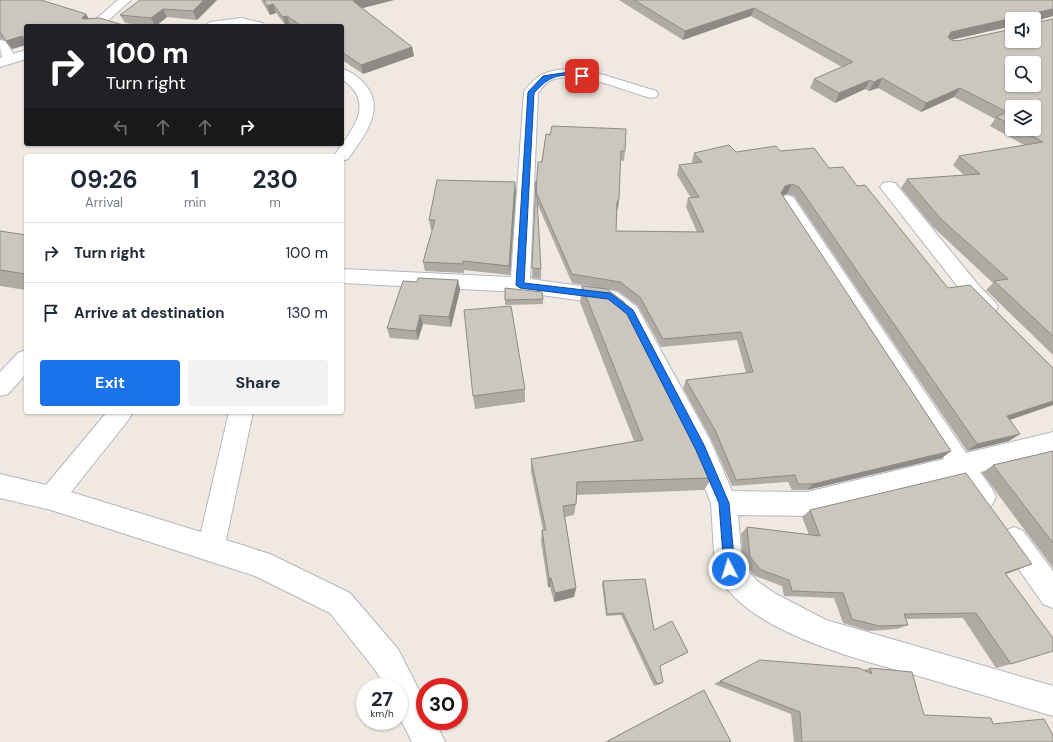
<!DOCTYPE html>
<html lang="en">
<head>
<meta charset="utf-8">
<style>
	:root { --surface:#fff; --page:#f2f2f3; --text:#1f2937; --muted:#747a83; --line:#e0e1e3; --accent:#1a73e8 }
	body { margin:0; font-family:"DM Sans",sans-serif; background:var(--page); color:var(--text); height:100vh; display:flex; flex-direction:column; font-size:15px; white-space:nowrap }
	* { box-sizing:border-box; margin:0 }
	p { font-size:13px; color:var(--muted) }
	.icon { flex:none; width:22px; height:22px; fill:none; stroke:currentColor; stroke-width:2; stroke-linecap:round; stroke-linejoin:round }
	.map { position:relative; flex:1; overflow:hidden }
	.details { position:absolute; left:24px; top:154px; width:320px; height:260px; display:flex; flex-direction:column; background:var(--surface); border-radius:4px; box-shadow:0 1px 3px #0004 }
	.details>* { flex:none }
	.top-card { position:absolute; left:24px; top:24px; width:320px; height:122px; border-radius:4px; box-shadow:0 1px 3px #0004; background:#202124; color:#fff; overflow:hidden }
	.buttons { position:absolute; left:1005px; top:12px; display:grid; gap:8px }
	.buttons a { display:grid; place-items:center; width:36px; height:36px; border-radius:4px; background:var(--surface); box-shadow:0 1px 3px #0004; font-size:20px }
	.speed { position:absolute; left:356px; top:678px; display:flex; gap:8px; font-size:20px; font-weight:700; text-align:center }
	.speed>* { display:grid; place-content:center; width:52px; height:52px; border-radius:50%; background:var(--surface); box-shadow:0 1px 3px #0004; line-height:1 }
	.speed small { font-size:10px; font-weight:400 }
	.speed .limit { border:6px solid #d22; background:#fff; color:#111 }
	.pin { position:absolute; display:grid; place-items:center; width:34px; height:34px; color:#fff; margin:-17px; border-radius:8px; box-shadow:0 2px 6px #0006 }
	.me { position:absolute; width:44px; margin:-22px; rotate:355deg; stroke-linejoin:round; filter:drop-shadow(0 0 3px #0008) }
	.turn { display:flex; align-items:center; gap:14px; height:84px; padding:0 16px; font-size:18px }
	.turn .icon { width:52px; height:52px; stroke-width:2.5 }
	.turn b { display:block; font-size:28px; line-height:34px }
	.lanes { display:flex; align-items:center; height:38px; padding:0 16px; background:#0003; justify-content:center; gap:20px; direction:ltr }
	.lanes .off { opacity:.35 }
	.eta { display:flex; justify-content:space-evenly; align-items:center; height:68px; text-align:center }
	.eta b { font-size:24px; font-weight:700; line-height:28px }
	.cta { display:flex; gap:8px; margin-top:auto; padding:8px 16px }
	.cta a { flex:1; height:46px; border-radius:4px; background:var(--accent); color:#fff; font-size:16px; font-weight:700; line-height:46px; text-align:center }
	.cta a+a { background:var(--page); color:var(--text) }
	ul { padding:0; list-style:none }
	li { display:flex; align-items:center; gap:12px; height:60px; padding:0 16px; border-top:1px solid var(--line) }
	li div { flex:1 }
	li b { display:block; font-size:15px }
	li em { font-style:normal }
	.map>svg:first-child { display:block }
</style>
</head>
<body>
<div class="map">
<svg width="1053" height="742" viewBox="0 0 1053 742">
	<rect width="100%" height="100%" fill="#efe9e1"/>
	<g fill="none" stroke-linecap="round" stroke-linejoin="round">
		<defs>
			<g id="minor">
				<path d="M241,18L263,23L265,26H204L210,22Z"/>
				<path d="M0,40L5,41L17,59L15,62H5C0,54 0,49 0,40Z"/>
				<path d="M342,69C350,71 357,76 363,82C388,108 364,136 348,159L342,161V156H334C352,129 377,104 342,79Z"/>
				<path d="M571,69L604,75L656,91L658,94L656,97L651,98C623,91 581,69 551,80C546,82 542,88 538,93L530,279L610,290L617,292L637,307L710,440L732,491L807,492L944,459L778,201L781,197L787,195L793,197L966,453L1053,432V454L980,472L992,489L996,497L992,505L983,509L974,505L955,479L807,516L738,515L742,564L757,581L776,594L826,620L1053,686V716C1009,703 966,690 922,677C862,660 741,632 715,569L711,503L690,451L622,317L605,304L520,292L342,283V269L511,277L524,92C537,73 548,70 571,69Z"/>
				<path d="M889,182L895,183L980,287L995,302L998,307L995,312C981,317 975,307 966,297L883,191L880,187L883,183Z"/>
				<path d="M26,350V374L8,394L0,396V372L18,353Z"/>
				<path d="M107,412H133L129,419L71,492L201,532L229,412H253L226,540L270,554L350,593L398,649L425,702V721H435L445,742H412L399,716V687H385L376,671L330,613L255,576L51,510L0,498V474L46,485Z"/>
				<path d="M1014,527L1023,531L1053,571V608L1043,604L1005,549L1001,540L1005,531Z"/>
			</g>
			<g id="tertiary">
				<path d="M118,0H131L102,26H88Z"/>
				<path d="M26,50V59L0,67V58Z"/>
			</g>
		</defs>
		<!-- minor casing -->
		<use href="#minor" stroke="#b4b7c1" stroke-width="2"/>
		<!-- tertiary casing -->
		<use href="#tertiary" stroke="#b4b7c1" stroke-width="2"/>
		<!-- minor -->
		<use href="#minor" fill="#fff" fill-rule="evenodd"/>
		<!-- tertiary -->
		<use href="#tertiary" fill="#fff" fill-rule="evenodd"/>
	</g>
	<!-- wall -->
	<g fill="#afaba4" fill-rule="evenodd">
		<path d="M0,0L26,26V45L12,49L6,40L0,39Z"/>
		<path d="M217,0L197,20L167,17L156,26H149L125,23L120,15Z"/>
		<path d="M261,0H394L362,8L412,47L414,56L363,74L342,60V26H292L290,25L286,26L276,13L270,15Z"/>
		<path d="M619,0H1053V16L1039,20V22L1053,19V355L986,290L993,283L933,227L901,188L907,179L964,175L953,165L959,156L1024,145L990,126L995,119L954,97L921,112L878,88L869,91L865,89L835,103L810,88L814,79L842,67L751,16L683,40ZM1012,19H1034L1012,41H957L951,40H950L1012,26ZM1012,107L1034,129H1012Z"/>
		<path d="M546,134L625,151L624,161L620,160L618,208L617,210L616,231L697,232L686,207L688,198H691L677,175L679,165L693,163L692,162L694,153L780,151L829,168L857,186L1053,405L1010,420L1020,434L1009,441L967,451L794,196L787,194L782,195L951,451L942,458L807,490H792L788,482L732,486L711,439L683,388L686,380L746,373L737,340L661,347L638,306L618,291L572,283L537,203L541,269V279L532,278L536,192Z"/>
		<path d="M516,191L510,275L464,270V273L425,271L423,262L432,230H431L429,220Z"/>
		<path d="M0,231L26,235V290L0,286Z"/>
		<path d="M458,280L460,290L451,327L423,324L418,340L390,338L387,328L417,282Z"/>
		<path d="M582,286L712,478L704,490L577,495L576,504L574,515L565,517L576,588L574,597L554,602L550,587H548L541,541L542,530H543L531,472V459L634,441L580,302Z"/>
		<path d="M505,288L543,299V304L505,305Z"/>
		<path d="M525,389V402L475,409L473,396Z"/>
		<path d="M1053,451V568L982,473L993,465Z"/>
		<path d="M810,510L1017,570L1006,574L1011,664L996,668L963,618L906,619L908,625L897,629L869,631L843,623L834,598L784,596L782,586L755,576L743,563L741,534L747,527L809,535L802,517Z"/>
		<path d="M603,581L654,630L688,652L685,654L660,666L661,684L654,686L621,615L606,616L602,584Z"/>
		<path d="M760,660L864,670L870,668L924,715L993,724L1053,735V742H794L791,714L714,684Z"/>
		<path d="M704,690L731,742H605L696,694Z"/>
	</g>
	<!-- shaded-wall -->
	<g fill="#8e8b86">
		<path d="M204,0H217L197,20L193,11Z"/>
		<path d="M356,0H394L355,10L353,1Z"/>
		<path d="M273,4L276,13L270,15L267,6Z"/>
		<path d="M754,8L751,16L683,40L685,31Z"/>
		<path d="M163,9L167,17L156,26H155L151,18Z"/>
		<path d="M1053,9V16L1034,21L1039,12Z"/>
		<path d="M86,14L91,22L86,26L82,18Z"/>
		<path d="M287,16L290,25L286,26L283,17Z"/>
		<path d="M1017,17L1016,19H1012V26L946,41L951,32Z"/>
		<path d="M22,36L26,42V45L12,49L6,41Z"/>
		<path d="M412,47L414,56L363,74L361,65Z"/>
		<path d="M882,78L878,88L869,91L874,82Z"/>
		<path d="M870,80L865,89L835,103L839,93Z"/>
		<path d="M960,88L954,97L921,112L926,103Z"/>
		<path d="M515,182L516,191L510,275L509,266Z"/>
		<path d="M792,184L787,194L781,196V193L785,186Z"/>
		<path d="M619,199L618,208L616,211L617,202Z"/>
		<path d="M458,280L460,290L451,327L449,317Z"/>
		<path d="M420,315L423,324L418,340L416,331Z"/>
		<path d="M1053,401V405L997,424L1007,416Z"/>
		<path d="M1020,434L1009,441L967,451L977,444Z"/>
		<path d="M951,451L942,458L807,490L813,484Z"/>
		<path d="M1032,564L1017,570L992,578L1005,573Z"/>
		<path d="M549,578H551L550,587H548Z"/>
		<path d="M576,588L574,597L554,602L555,593Z"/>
	</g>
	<!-- building -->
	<g fill="#cbc7bf" stroke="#8e8b86" fill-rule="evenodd">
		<path d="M0,0H41L86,14L82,18L83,19L100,18L123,25L121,26H26V39L22,36L6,41L0,32Z"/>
		<path d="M140,0H204L193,11L163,9L151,18L120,15Z"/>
		<path d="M264,0H356L353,1L412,47L361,65L342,52V26H302L287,16L283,17L273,4L267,6Z"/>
		<path d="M634,0H1053V9L1039,12V22L1053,19V336L994,281L1008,279L940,218L907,179L980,174L959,156L1043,142L1018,129H1034V107H1012V125L996,117L1007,112L960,88L926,103L882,78L874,82L870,80L839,93L814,79L853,62L754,8L685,31ZM1017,17L1019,18V19H1034V41H1012V29L957,41L951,40L948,37L951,32ZM1012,63H1034V85H1012Z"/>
		<path d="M552,126L626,129L625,151H621L619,199L617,202L616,231L704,232L688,198L699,197L679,165L702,162L694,153L729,145L736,152L776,146L780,151L814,148L829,168L843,167L857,186L865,185L948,288L970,285L1053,368V401L1007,416L1020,434L977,444L799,187L792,184L785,186L781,193L951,451L813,484H798L795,475L736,480L716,432L686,380L753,372L741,332L663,339L640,297L620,282L572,274L536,192L538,162H542L546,134L550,135Z"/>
		<path d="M437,180L515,182L509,266L463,261V264L423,262L435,220H429Z"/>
		<path d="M536,181L541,269L532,268Z"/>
		<path d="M0,231L26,235V274L0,270Z"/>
		<path d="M418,278L458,280L449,317L420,315L416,331L387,328L403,281L417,282Z"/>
		<path d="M582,286L607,289L624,302L695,438L712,478L577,482L576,504L563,506L576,588L555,593L551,578H549L542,530H546L531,459L643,440Z"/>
		<path d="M505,288L542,292L543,299L505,300Z"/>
		<path d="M511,306L525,389L473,396L464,310Z"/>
		<path d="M1053,451V543L993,465Z"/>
		<path d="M966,473L1032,564L1005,573L1053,638V651L1011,664L976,613L904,614L908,625L879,626L852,619L843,593L792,591L789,580L761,570L750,557L747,527L820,536L810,510Z"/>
		<path d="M645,579L654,630L672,621L688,652L660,666L663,682L657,684L623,613L607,614L603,581Z"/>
		<path d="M760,660L859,668L872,674L870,668L912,672L924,715L991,718L993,724L1044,719L1053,735V742H802L800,712L720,681Z"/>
		<path d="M704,690L731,742H609L608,741Z"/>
	</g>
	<!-- route -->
	<path fill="#1a73e8" stroke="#114b97" d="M569,72L585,76C581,79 576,75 570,75C552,75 545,81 534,93L524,283L610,293L633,310L704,445L729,503L735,569L733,573L729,574L725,573L724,569L719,503L696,450L627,314L608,299L520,288L516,285L528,92L543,76Z"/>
</svg>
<div class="buttons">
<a><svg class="icon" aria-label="sound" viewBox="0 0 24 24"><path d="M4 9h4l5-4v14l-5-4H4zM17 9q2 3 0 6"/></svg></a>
<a><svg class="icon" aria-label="search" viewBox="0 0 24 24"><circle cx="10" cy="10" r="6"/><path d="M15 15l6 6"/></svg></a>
<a><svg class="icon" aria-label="layers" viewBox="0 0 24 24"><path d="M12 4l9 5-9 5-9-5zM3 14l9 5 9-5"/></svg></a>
</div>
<div class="speed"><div>27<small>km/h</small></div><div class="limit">30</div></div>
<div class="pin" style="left:582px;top:76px;background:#d93025"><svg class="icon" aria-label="arrive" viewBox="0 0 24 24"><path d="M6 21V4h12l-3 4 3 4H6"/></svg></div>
<svg class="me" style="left:729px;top:569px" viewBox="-20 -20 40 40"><circle r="17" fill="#1a73e8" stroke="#fff" stroke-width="3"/><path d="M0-11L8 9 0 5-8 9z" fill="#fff"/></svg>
<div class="top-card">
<div class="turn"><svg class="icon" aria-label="right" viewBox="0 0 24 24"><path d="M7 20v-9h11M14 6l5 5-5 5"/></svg><div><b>100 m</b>Turn right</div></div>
<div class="lanes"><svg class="icon off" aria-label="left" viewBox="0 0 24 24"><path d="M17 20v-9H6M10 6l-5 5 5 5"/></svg><svg class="icon off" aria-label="ahead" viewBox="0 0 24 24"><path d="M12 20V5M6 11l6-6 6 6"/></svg><svg class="icon off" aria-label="ahead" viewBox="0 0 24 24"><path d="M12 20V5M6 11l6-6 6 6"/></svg><svg class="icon" aria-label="right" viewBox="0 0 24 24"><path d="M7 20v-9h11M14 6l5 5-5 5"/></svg></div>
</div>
<section class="details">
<div class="eta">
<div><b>09:26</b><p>Arrival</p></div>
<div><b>1</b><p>min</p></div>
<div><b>230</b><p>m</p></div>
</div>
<ul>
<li><svg class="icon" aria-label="right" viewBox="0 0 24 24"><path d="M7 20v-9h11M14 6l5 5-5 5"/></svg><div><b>Turn right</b></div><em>100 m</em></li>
<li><svg class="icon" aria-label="arrive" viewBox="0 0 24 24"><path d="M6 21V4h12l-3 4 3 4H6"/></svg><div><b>Arrive at destination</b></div><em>130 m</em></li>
</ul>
<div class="cta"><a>Exit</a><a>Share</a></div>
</section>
</div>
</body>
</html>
